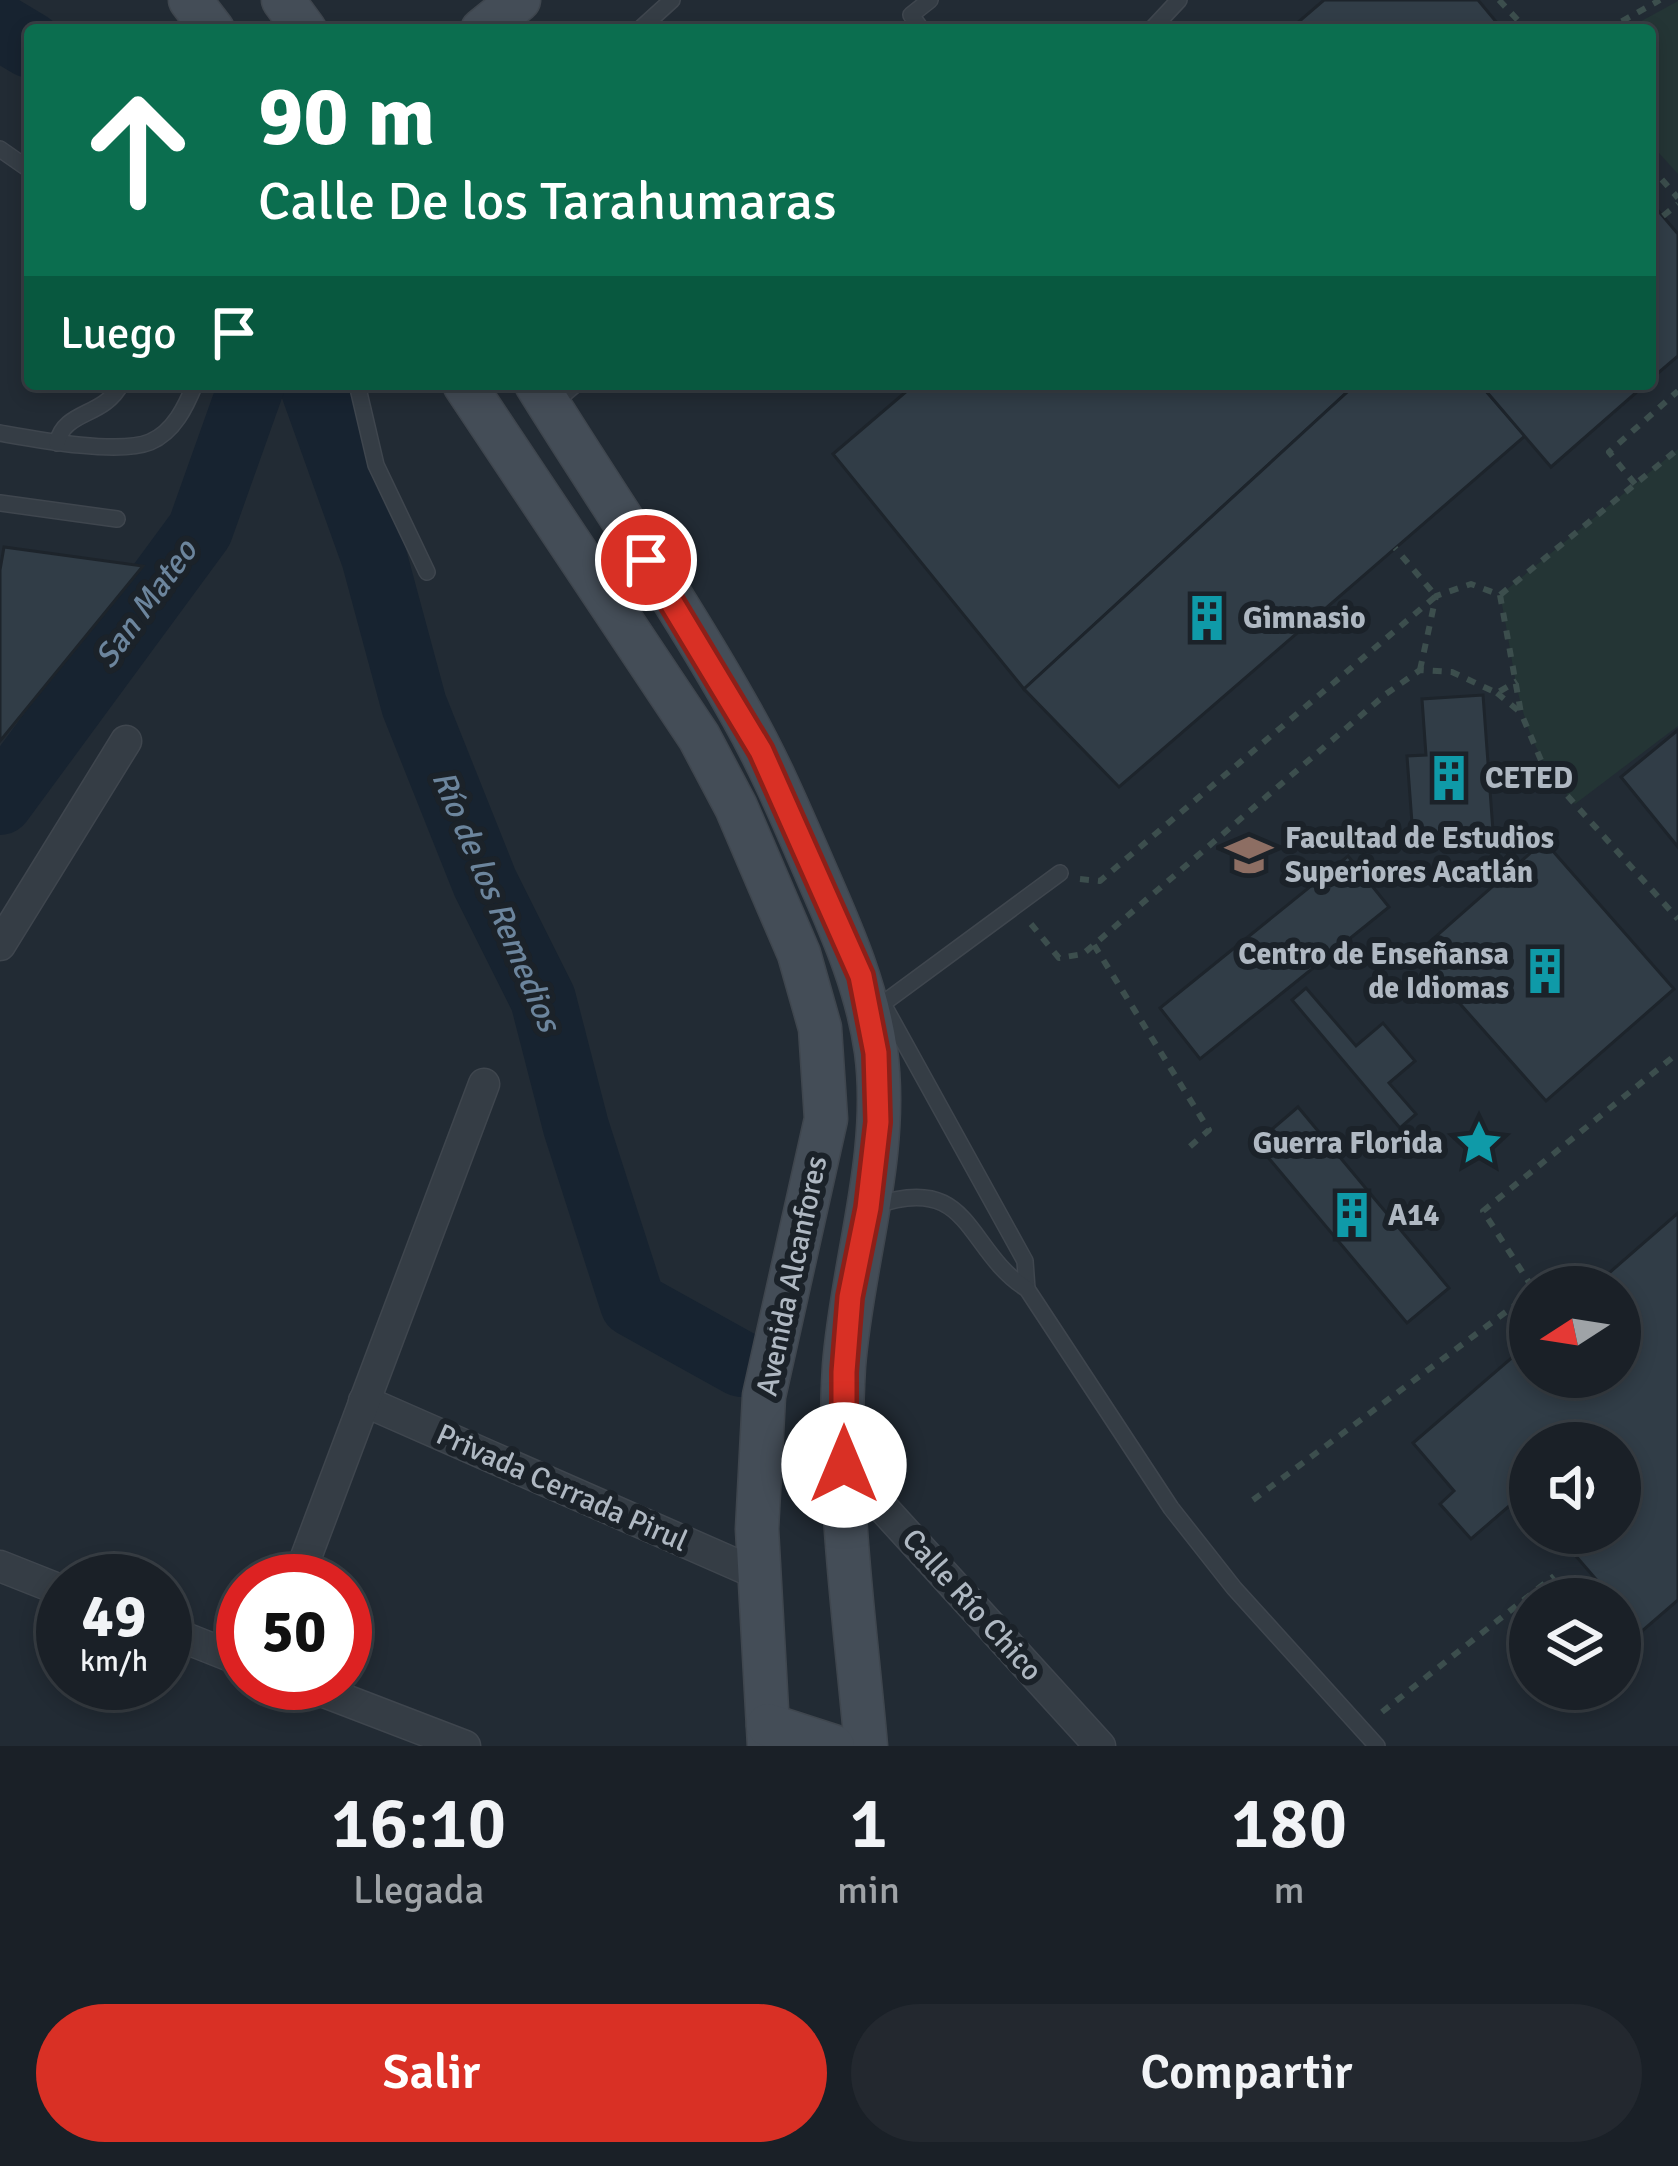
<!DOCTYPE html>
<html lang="es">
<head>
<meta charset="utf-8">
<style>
	:root { --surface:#1a2027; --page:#23282f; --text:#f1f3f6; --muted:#9fa3a7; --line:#383e44; --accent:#d93025 }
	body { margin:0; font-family:Signika,sans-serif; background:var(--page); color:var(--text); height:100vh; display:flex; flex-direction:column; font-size:45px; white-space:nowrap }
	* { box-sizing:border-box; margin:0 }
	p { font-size:39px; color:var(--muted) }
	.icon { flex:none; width:66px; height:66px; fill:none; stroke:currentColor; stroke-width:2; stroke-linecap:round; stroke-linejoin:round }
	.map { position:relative; height:1746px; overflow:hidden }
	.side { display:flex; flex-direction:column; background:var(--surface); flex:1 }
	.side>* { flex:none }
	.banner { position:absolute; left:24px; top:24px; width:1632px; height:366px; border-radius:12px; box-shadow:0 6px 18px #0003,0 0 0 3px var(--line); background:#0b6e4f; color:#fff; overflow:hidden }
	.needle { width:78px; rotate:258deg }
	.controls { position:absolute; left:1509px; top:1266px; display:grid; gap:24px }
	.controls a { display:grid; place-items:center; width:132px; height:132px; border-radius:50%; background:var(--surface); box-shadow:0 6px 18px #0003,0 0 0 3px var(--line); font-size:60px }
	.speed { position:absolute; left:36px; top:1554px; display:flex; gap:24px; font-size:60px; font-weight:700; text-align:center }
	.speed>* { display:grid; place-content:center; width:156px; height:156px; border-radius:50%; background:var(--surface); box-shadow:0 6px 18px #0003,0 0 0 3px var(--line); line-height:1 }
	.speed small { font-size:30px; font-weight:400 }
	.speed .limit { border:18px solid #d22; background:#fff; color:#111 }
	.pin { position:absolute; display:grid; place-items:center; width:102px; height:102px; color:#fff; margin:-51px; border:6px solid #fff; border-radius:50%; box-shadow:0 3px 12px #0007 }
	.me { position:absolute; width:132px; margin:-66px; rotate:0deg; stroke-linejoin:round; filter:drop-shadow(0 0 9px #0008) }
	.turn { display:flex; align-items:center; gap:42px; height:252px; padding:0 36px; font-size:54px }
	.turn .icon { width:156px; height:156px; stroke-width:2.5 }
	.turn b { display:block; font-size:84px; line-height:102px }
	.then { display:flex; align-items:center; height:114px; padding:0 36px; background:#0003; gap:24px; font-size:45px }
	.eta { display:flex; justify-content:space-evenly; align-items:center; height:204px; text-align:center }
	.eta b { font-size:72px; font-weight:600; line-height:84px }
	.cta { display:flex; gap:24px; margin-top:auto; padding:24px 36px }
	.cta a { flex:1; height:138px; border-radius:72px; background:var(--accent); color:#fff; font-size:48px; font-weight:600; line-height:138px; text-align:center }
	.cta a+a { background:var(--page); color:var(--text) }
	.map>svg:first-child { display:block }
</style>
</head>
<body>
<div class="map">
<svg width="1678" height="1746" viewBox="0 0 1678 1746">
	<rect width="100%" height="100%" fill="#222b34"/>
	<!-- green -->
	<g fill="#243535">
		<path d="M1678,1V174L1650,143V30H1625Z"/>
		<path d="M1678,449V726L1575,804C1514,737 1518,679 1500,595Z"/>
	</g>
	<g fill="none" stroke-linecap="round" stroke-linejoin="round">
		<!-- river -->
		<g stroke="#172330" stroke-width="66">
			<path d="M0,27L30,45"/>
			<path d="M312,384L374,557L414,705L485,883L543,999L576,1127L633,1304L741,1364"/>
			<path d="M0,802L200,530L252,384"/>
		</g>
	</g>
	<!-- building -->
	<g fill="#313d47" stroke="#1d242b" stroke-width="3">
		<path d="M1324,0H1478L1503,30H1289Z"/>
		<path d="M1650,201L1678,234V356L1650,380Z"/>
		<path d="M915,384H1356L1024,689L833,454Z"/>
		<path d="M1356,384H1480L1525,436L1119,787L1024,689Z"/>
		<path d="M1480,384H1646L1551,467Z"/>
		<path d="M4,547L143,566L0,741V570Z"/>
		<path d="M1483,695L1493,831L1413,836L1407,756L1426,755L1422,699Z"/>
		<path d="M1678,730V847L1621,777Z"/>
		<path d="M1544,841L1674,989L1546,1101L1416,954Z"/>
		<path d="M1348,856L1389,907L1200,1059L1160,1008Z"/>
		<path d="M1306,988L1356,1046L1383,1023L1415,1061L1389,1083L1416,1114L1400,1128L1292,1000Z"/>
		<path d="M1298,1107L1449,1288L1407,1323L1256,1143Z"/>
		<path d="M1678,1213V1600L1641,1632L1620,1608V1599H1613L1556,1533H1620V1443H1530V1503L1523,1494L1471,1539L1440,1504L1454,1491L1413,1443L1530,1342V1377H1620V1287H1593Z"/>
	</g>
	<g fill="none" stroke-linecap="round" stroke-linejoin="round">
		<defs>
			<g id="lane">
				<path d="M639,30L672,0"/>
				<path d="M922,30L911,15L930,0"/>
				<path d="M1151,30L1179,0"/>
				<path d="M0,149L30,170"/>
				<path d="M357,384L376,465L427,572"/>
				<path d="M552,404L576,384"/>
				<path d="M0,433C34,439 118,455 150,442C174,432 186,406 195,384"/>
				<path d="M57,443C65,409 103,418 121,384"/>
				<path d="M0,503L117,519"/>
				<path d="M878,995L1025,1261L1027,1289"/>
				<path d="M885,1002L1060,873"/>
				<path d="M874,1206C972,1171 965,1250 1027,1289L1171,1508L1234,1588L1377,1746"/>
			</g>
			<g id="street">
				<path d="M0,945L126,741"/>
				<path d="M364,1401L760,1575"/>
				<path d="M844,1465L1100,1746"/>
				<path d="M0,1566L63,1591"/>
				<path d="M297,1581L484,1084"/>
				<path d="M165,1630L243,1661"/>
				<path d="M301,1683L465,1746"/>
			</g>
			<g id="secondary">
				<path d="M190,0L213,30"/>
				<path d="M283,0L305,30"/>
				<path d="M482,30L519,0"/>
				<path d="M464,384L699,737L736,807L799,954L820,1028L826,1119L764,1396L757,1529L769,1746"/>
				<path d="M536,384C604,494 679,602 742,715C772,768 795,824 819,879C844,936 867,989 876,1051C890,1156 852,1262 844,1366C836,1493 855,1620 866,1746"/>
				<path d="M768,1725L833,1746"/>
			</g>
		</defs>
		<!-- lane casing -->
		<use href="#lane" stroke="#3f464e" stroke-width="18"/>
		<!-- street casing -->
		<use href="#street" stroke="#3f464e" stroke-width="33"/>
		<!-- secondary casing -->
		<use href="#secondary" stroke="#3f464e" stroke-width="45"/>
		<!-- path -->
		<g stroke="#3c4e4d" stroke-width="6" stroke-dasharray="9 9" stroke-linecap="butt">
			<path d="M1499,0L1527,30"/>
			<path d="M1606,30L1660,0"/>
			<path d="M1650,166L1678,198"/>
			<path d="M1663,216L1678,204"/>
			<path d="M1635,484L1609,452L1678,391"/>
			<path d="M1500,595L1521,713L1546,772L1678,919"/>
			<path d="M1420,670L1436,596L1471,584L1500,595L1678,449"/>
			<path d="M1497,693L1521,713"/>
			<path d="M1080,879L1100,881L1436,596L1395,548"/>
			<path d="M1031,924L1059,958L1083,954L1386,694L1420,670L1452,672L1497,693L1517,681"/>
			<path d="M1094,945L1209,1130L1186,1150"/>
			<path d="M1532,1287L1483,1211L1678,1053"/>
			<path d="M1253,1500L1530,1294"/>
			<path d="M1382,1712L1554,1576"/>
		</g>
		<!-- lane -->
		<use href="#lane" stroke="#353d45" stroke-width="15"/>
		<!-- street -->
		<use href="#street" stroke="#353d45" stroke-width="30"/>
		<!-- secondary -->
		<use href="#secondary" stroke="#444d57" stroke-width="42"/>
	</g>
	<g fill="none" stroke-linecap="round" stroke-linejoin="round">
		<defs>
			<path id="route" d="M646,560L761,751L861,976L876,1053L878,1122L868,1208L850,1297L844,1372V1465"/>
		</defs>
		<!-- route casing -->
		<use href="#route" stroke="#8d1f18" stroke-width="30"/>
		<!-- route -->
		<use href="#route" stroke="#d93025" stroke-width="21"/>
	</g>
	<!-- icons -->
	<defs>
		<symbol id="building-bare" viewBox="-9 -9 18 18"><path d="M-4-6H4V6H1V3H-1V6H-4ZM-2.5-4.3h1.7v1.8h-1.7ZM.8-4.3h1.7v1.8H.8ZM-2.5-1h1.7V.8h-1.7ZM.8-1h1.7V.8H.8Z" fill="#0f9aa8" stroke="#1b2229" stroke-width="2.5" paint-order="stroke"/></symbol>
		<symbol id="university-bare" viewBox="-9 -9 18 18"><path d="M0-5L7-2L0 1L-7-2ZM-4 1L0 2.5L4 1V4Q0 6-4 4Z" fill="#8d6e63" stroke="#1b2229" stroke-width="2.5" paint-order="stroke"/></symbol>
		<symbol id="sight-bare" viewBox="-9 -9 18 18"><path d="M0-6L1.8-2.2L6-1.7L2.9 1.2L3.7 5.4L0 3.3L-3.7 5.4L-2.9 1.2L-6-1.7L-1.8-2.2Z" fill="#0f9aa8" stroke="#1b2229" stroke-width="2.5" paint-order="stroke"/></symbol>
	</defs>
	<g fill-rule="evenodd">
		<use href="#building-bare" x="1174" y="585" width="66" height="66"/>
		<use href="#building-bare" x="1416" y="745" width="66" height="66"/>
		<use href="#university-bare" x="1216" y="822" width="66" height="66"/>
		<use href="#building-bare" x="1512" y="938" width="66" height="66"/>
		<use href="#sight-bare" x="1446" y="1110" width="66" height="66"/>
		<use href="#building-bare" x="1319" y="1182" width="66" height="66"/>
	</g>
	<g text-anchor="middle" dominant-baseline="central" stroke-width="12" stroke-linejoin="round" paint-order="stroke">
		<!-- poi labels -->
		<g font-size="30" font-weight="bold" fill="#afb8c2" stroke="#1b2229" text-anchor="start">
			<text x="1243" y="618">Gimnasio</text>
			<text x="1485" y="778">CETED</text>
			<text x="1285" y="838">Facultad de Estudios<tspan x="1285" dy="34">Superiores Acatlán</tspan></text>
			<text x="1509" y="954" text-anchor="end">Centro de Enseñansa<tspan x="1509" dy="34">de Idiomas</tspan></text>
			<text x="1443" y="1143" text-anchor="end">Guerra Florida</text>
			<text x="1388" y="1215">A14</text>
		</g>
		<!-- street labels -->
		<g font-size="30" fill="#afb8c2" stroke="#1b2229">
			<text transform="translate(792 1276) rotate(-78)">Avenida Alcanfores</text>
			<text transform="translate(562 1488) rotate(24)">Privada Cerrada Pirul</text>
			<text transform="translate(972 1605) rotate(48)">Calle Río Chico</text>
		</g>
		<!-- water labels -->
		<g font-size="33" font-style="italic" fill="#6c859d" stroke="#1b2229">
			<text transform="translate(146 604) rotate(-54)">San Mateo</text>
			<text transform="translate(496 901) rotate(67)">Río de los Remedios</text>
		</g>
	</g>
</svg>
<div class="controls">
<a><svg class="needle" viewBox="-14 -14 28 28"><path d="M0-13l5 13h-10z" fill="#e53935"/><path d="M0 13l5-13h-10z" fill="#9fa3a7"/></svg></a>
<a><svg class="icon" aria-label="sound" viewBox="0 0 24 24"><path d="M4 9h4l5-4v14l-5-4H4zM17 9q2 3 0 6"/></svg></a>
<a><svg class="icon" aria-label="layers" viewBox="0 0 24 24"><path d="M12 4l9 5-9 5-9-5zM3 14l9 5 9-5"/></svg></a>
</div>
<div class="speed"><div>49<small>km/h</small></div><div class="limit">50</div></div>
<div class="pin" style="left:646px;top:560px;background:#d93025"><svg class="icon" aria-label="arrive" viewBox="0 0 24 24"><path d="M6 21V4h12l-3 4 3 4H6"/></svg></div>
<svg class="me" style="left:844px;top:1465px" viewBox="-20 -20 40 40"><circle r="19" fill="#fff"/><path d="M0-13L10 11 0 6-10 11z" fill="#d93025"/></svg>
<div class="banner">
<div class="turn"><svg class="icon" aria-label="ahead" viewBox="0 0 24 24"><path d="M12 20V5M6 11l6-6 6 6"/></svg><div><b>90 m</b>Calle De los Tarahumaras</div></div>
<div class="then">Luego<svg class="icon" aria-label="arrive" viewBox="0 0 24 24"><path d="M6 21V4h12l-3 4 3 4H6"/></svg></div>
</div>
</div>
<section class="side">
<div class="eta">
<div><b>16:10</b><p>Llegada</p></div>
<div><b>1</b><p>min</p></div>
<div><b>180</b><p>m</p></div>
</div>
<div class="cta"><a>Salir</a><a>Compartir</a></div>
</section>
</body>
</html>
